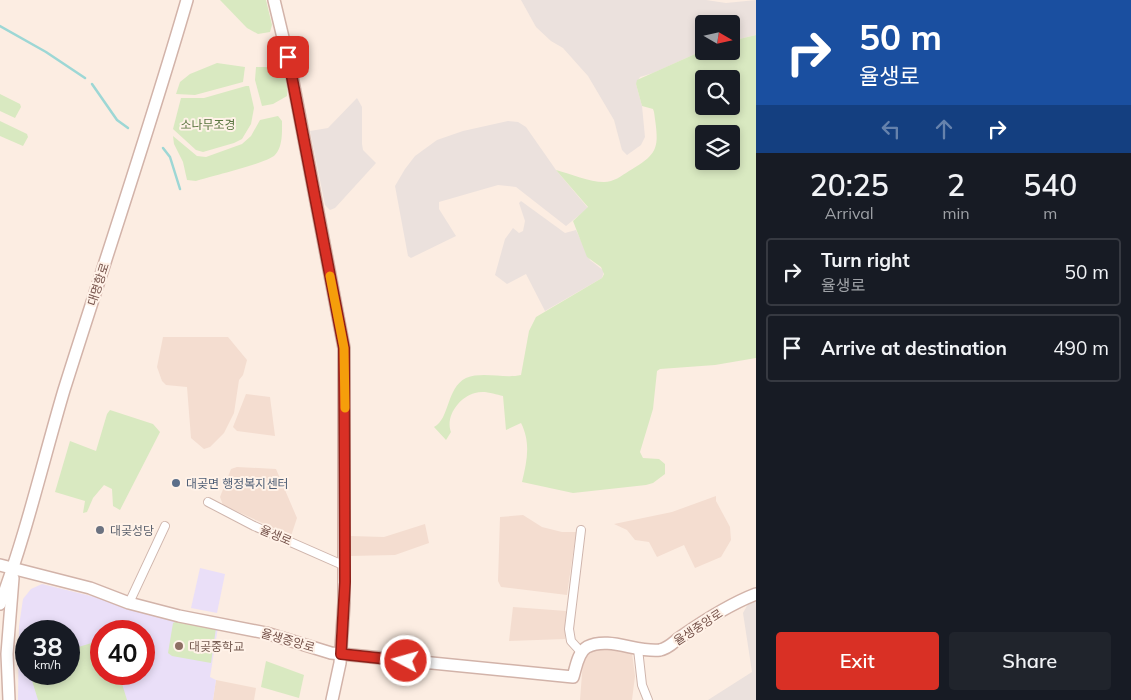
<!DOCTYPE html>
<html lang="en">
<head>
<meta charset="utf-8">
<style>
	:root { --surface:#171b24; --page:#20242c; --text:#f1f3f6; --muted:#9ea1a6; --line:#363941; --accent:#d93025 }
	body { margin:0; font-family:Mulish,"Noto Sans KR",sans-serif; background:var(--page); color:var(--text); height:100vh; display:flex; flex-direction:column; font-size:19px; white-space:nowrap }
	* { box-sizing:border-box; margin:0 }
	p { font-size:16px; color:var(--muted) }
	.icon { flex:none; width:28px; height:28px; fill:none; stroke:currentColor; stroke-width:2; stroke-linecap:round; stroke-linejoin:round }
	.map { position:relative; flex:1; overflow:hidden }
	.details { display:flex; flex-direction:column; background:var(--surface); width:375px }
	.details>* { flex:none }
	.banner { background:#1a4fa0; color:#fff; overflow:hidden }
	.needle { width:32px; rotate:99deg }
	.controls { position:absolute; left:695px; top:15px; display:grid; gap:10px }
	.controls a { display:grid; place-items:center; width:45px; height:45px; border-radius:5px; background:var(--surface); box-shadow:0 2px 8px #0003; font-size:25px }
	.speed { position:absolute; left:15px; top:620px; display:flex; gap:10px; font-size:25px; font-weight:700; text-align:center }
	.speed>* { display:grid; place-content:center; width:65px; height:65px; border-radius:50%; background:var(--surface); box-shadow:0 2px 8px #0003; line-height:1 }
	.speed small { font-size:12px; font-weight:400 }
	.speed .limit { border:8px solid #d22; background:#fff; color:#111 }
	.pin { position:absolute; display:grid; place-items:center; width:42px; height:42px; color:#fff; margin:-21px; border-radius:10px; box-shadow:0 2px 8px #0006 }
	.me { position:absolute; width:55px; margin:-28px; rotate:276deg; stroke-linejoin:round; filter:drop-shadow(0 0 4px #0008) }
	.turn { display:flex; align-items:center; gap:18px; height:105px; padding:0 20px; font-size:22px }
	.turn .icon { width:65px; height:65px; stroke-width:2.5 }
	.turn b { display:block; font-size:35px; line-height:42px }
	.lanes { display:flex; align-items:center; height:48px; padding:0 20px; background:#0003; justify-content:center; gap:25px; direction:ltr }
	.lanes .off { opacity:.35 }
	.eta { display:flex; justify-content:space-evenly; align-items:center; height:85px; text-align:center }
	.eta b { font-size:30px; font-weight:600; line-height:35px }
	.action { display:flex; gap:10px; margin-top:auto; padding:10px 20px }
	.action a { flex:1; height:58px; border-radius:5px; background:var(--accent); color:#fff; font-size:20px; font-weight:600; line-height:58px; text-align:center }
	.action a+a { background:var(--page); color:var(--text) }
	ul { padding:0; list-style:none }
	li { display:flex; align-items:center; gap:15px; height:68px; margin:0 10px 8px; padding:0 10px; border:2px solid var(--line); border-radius:5px }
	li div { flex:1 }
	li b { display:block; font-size:19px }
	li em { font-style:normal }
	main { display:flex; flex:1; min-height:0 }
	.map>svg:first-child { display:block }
</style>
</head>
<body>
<main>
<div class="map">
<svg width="756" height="700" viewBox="0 0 756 700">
	<rect width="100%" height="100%" fill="#fcede2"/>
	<!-- residential -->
	<g fill="#f4ddd0">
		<path d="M163,337H228L247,360L243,375L239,380L234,413L224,433L210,447L204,449L191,438L187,387L166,385L162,381L157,367Z"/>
		<path d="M246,394L270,397L275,436L237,431L233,427Z"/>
		<path d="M237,467L276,469L297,518L291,536L223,505L220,497L231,469Z"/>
		<path d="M716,496V501L730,527L731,540L721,557L695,568L684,545L657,557L649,542L635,540L627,530L614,524L672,512Z"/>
		<path d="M523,515L542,527L562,532H576L567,595L501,587L498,581L500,517Z"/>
		<path d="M425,524L429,543L395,555L349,556L350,536L384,537Z"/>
		<path d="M513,607L566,611L565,639L509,641Z"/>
		<path d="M597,647L618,648L632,653L635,676L632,700H580L583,661L588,652Z"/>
		<path d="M216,680L256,688L254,700H213Z"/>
	</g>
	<!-- industrial -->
	<g fill="#ebe1dd">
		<path d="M521,0H706L726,3L756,0V35L731,41V24H704V50L653,73L640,77L636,84L642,106L645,137L641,145L627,155L622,150L614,120L588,76L563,48L551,41L536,27Z"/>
		<path d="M357,98L362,107V144L363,150L376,163L335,208L330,210L325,205L310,131L328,128Z"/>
		<path d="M508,121L518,122L526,127L556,170L588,208L566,226L516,187L498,185L439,202V209L456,236L411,258L408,256L395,186L405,169L415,156L437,140L463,131Z"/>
		<path d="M521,201L565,233L576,230L590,260L604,271L602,278L545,311L526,274L507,284L495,275L505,239L513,228L519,233L523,231L525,221L519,203Z"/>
		<path d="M756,601V700H708L752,672L743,613L748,604Z"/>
	</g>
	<!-- education -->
	<g fill="#eadff8" fill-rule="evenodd">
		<path d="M200,568L225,574L217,613L191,608Z"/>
		<path d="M42,584L218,627L210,677L216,680L213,700H18L19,626L23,599L31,589ZM26,631H69V674H26ZM101,631H144V674H101Z"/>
	</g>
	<!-- green -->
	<g fill="#d9e9c1" fill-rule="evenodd">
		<path d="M220,0H266L272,25L270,32L258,34L247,28Z"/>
		<path d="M756,35V358L715,365L660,369L657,371L653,409L640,452L643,458L659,459L665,464V474L653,483L646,485L573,493L522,482C527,461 531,443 521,423L506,430L503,396C495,394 484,390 475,393C459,397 445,417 451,432L446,440L434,427C450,419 446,388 466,378C483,371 504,379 521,375L529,331L536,317L602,278L604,274L601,267L587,257L573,221L588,207L556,170C571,174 589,182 604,182C614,182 621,176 629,171C660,153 659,147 654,112L653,109L642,106L636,84L637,80L704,50L731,51V41ZM704,79H731V106H704ZM704,134H731V161H704Z"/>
		<path d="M217,63L245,67L243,82L195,95L176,94L180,82L190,74Z"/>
		<path d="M256,67C280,67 290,67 287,96L273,104L262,106L255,80Z"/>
		<path d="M246,86H249L254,108L251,124L242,139L234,143L203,152L196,150L173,129L181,98H204Z"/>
		<path d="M0,94L20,104L21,107L15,118L0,111Z"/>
		<path d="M278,116L282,121C282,131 283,147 275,155C265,164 212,176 196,181L187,180L183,162L174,144L173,136L197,156L206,157L242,144L251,136L260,120Z"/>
		<path d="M0,121L27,134L28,137L23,146L0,136Z"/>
		<path d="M110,410L153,424L160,432L120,510L113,506L112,489L104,485L93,498L87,512L83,513L85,501L55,492L70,441L96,451L107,414Z"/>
		<path d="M177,621L216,628L211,663L172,656L168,653L173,623Z"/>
		<path d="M101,640V674H119L127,700H38L30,674H69V650Z"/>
		<path d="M266,661L304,675L299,698L261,687Z"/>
	</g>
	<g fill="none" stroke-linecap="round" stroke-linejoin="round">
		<!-- stream -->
		<g stroke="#9dd7d5" stroke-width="2.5">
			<path d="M0,26L46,52L85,78"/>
			<path d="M92,84L117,120L128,128"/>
			<path d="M163,148L170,157L180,189"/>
		</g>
		<defs>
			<g id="street">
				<path d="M208,502L254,526L345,566"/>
				<path d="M129,603L165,526"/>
				<path d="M638,649L642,685L648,700"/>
				<path d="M581,652L571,641L569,629L581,530"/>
			</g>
			<g id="secondary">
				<path d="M274,0L291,71L344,348V603L340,663L332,700"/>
				<path d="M0,565L90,588L129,603L179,616L266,633L331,653L573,677C576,667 578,652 587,647C609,636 637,653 660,650C670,648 674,641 682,636C705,620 730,604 756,594"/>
				<path d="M0,604C26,535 43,461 64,390C105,260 149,131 187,0"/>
				<path d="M9,700L7,654L13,578"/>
			</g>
		</defs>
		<!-- street casing -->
		<use href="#street" stroke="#cfb5ac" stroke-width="10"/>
		<!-- secondary casing -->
		<use href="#secondary" stroke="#d2b3a9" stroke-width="14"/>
		<!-- street -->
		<use href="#street" stroke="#fff" stroke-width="8"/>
		<!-- secondary -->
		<use href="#secondary" stroke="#fff" stroke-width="11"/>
	</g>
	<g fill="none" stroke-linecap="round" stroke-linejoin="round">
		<defs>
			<path id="route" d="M288,57L344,348L345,582L341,654L406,661"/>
		</defs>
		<!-- route casing -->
		<use href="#route" stroke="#8d1f18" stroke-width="12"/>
		<!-- route -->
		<use href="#route" stroke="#d93025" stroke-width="9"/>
		<!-- slow -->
		<path stroke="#f59e0b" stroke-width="9" d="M330,276L344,348L345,408"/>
	</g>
	<!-- markers -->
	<circle fill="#5c6f8a" stroke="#fff2e8" stroke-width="2" cx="176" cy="483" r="5"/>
	<circle fill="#6b7280" stroke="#fff2e8" stroke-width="2" cx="100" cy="530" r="5"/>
	<circle fill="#8d6e63" stroke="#fff2e8" stroke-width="2" cx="179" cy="646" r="5"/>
	<g text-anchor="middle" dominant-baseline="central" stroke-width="4" stroke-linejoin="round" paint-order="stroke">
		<!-- park labels -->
		<g font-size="12" fill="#58743e" stroke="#fff2e8">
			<text x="208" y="124">소나무조경</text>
		</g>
		<!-- street labels -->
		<g font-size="12" fill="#745048" stroke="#fff2e8">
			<text transform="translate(98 284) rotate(-72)">대명항로</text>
			<text transform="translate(276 535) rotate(23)">율생로</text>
			<text transform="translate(698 627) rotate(-33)">율생중앙로</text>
			<text transform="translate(288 640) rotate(16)">율생중앙로</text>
		</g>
		<!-- service labels -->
		<g font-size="12" fill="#4e5e75" stroke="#fff2e8" text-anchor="start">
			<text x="186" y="483">대곶면 행정복지센터</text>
		</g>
		<!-- worship labels -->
		<g font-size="12" fill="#5b616d" stroke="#fff2e8" text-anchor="start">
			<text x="110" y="530">대곶성당</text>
		</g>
		<!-- education labels -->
		<g font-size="12" fill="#785e54" stroke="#fff2e8" text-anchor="start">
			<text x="189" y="646">대곶중학교</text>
		</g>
	</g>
</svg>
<div class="controls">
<a><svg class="needle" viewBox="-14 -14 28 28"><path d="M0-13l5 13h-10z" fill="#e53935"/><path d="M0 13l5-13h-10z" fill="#9ea1a6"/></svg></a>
<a><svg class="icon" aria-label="search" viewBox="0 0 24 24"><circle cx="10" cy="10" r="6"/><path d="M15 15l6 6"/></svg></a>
<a><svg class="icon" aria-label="layers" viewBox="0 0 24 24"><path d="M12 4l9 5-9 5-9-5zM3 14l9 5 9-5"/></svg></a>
</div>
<div class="speed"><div>38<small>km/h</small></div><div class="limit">40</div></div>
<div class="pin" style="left:288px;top:57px;background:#d93025"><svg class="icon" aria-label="arrive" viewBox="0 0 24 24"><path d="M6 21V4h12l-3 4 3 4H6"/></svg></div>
<svg class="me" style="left:406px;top:661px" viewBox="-20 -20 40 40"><circle r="17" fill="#d93025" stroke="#fff" stroke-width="3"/><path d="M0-11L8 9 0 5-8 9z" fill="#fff"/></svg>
</div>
<section class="details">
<div class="banner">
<div class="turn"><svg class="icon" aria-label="right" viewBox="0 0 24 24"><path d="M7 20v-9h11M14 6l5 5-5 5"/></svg><div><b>50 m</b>율생로</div></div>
<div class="lanes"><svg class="icon off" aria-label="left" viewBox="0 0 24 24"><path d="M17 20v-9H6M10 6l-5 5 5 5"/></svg><svg class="icon off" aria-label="ahead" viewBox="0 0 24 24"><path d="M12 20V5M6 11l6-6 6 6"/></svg><svg class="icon" aria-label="right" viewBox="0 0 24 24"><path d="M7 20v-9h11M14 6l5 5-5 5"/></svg></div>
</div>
<div class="eta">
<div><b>20:25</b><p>Arrival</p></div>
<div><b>2</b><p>min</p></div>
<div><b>540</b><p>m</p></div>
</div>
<ul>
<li><svg class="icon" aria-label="right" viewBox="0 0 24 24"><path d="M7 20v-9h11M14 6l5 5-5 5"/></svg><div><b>Turn right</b><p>율생로</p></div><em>50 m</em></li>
<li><svg class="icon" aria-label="arrive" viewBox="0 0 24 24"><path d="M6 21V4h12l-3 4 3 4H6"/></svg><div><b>Arrive at destination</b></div><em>490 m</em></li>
</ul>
<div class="action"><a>Exit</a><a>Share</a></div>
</section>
</main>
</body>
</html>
